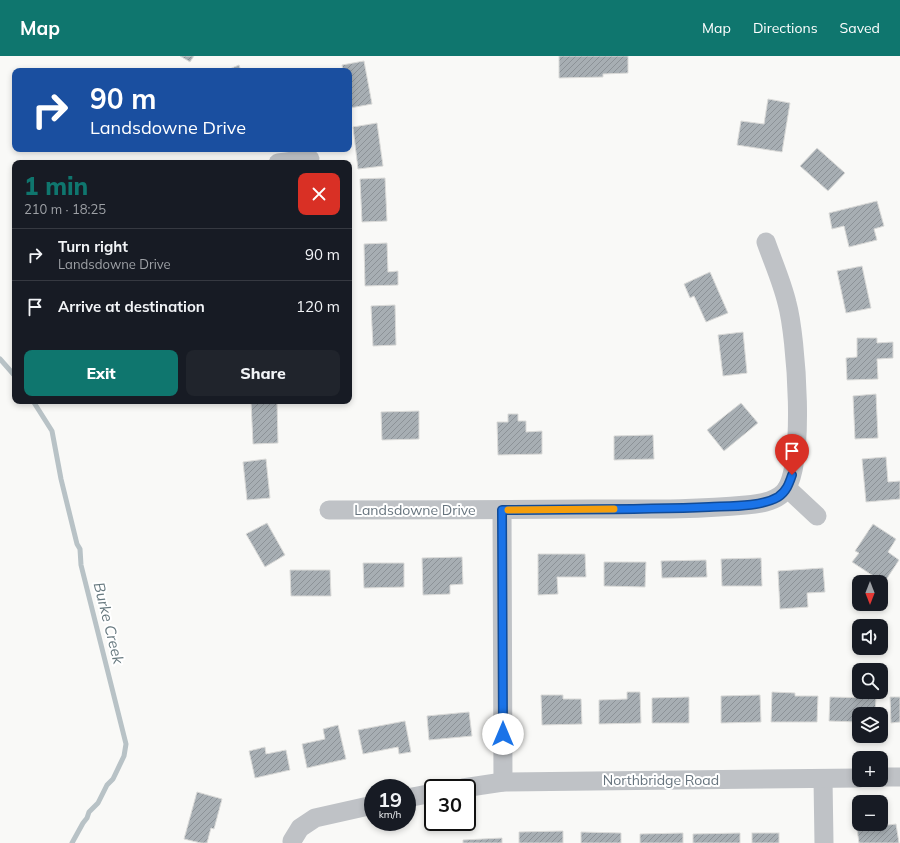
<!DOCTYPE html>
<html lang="en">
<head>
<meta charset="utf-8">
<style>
	:root { --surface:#171b24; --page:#20242c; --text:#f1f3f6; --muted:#9ea1a6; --line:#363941; --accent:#0f766e }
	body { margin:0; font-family:Mulish,sans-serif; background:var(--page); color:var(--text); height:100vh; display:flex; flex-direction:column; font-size:15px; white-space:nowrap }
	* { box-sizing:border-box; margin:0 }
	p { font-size:13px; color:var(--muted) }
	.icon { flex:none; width:22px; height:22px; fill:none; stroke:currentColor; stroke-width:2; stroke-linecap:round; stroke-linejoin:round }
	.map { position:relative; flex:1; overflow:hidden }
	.side { position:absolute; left:12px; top:104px; width:340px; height:244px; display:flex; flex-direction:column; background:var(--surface); border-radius:8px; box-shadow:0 2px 6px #0003 }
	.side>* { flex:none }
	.top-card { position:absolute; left:12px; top:12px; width:340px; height:84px; border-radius:8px; box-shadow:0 2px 6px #0003; background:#1a4fa0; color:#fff; overflow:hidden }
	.needle { width:26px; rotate:180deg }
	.tools { position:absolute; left:852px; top:519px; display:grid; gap:8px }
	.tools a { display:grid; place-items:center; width:36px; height:36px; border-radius:8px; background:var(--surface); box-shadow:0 2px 6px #0003; font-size:20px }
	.speed { position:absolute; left:364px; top:723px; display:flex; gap:8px; font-size:20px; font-weight:700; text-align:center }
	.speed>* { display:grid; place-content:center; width:52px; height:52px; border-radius:50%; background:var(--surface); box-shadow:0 2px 6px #0003; line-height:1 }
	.speed small { font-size:10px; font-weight:400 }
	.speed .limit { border:2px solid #111; border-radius:6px; background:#fff; color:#111 }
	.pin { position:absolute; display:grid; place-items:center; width:34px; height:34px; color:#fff; margin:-41px -17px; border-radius:50% 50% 50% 0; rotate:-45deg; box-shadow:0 0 4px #0007 }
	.pin .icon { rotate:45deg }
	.me { position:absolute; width:44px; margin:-22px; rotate:0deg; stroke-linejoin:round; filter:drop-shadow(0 0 3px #0008) }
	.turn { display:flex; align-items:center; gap:14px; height:84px; padding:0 12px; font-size:18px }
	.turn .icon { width:52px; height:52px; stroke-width:2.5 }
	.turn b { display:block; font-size:28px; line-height:34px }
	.round { display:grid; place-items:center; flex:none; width:42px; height:42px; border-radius:8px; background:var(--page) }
	.summary { display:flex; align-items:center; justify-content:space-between; height:68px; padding:0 12px }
	h1 { font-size:24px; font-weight:800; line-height:30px; color:var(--accent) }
	.button { display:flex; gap:8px; margin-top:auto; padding:8px 12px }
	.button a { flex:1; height:46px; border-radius:8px; background:var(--accent); color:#fff; font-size:16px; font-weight:800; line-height:46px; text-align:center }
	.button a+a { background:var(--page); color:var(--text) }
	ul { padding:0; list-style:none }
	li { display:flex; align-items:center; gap:12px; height:52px; padding:0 12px; border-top:1px solid var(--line) }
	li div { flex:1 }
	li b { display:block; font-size:15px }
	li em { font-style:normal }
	header { display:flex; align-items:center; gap:24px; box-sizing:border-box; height:56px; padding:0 20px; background:var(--accent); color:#fff }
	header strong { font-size:19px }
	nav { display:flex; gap:22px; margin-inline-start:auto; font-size:14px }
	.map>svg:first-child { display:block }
</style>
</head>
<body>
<header>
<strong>Map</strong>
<nav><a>Map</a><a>Directions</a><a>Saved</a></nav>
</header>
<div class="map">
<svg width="900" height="787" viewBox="0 0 900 787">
	<defs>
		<pattern id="building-hatch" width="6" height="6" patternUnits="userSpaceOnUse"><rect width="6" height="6" fill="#a7aeb3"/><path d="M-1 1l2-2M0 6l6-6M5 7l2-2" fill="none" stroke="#8c9297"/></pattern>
	</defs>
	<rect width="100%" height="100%" fill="#f9f9f7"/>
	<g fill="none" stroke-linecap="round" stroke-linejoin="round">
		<!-- stream -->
		<g stroke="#b8c2c6" stroke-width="5">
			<path d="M0,303L15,320"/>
			<path d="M33,345L52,375L61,423L77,488L80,493L81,509L126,688L124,700L113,723L107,729L98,747L89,756L87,762L83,767L72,787"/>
		</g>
	</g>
	<!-- building -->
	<g fill="url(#building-hatch)" stroke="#dbdbd9">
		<path d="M180,0H194L190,6Z"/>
		<path d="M559,0H628V17L603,18V21L559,22Z"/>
		<path d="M364,5L372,48L350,52L349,15H343L342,9Z"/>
		<path d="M239,9L241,15H225Z"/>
		<path d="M768,43L790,47L782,96L737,89L741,65L764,68Z"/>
		<path d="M377,67L383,110L358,113L353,71Z"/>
		<path d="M817,92L845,117L828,135L800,110Z"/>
		<path d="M385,122L387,165L362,166L360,123Z"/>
		<path d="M877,145L884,170L874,173L877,184L849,191L844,170L832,173L829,157Z"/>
		<path d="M387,187L388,216L398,215V229L365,230L364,188Z"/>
		<path d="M862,210L871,252L846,257L837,215Z"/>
		<path d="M710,216L728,257L706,266L694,240L690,242L684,228Z"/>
		<path d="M395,249L396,289L373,290L371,250Z"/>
		<path d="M743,276L747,317L723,320L718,279Z"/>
		<path d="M857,282H877V287L893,286V302L877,303L878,323L847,324L846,302L857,301Z"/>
		<path d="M876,338L878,382L855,383L853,340Z"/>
		<path d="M251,345H277L278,387L253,388Z"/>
		<path d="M741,347L758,367L724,395L707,374Z"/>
		<path d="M419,355V383L382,384L381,356Z"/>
		<path d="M508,358H518V365H526V376L542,375V398L498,399L497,366H508Z"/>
		<path d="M653,379L654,403L614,404V380Z"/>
		<path d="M886,401L888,426L900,425V443L866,446L862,403Z"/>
		<path d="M266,403L270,442L247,444L243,406Z"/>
		<path d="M267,467L285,499L265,511L246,478Z"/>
		<path d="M873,468L896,483L888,496L899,504L884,527L852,506L859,497L855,495Z"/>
		<path d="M538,498H585L586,521H557L558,538L538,539Z"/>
		<path d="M462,501L463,528L450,529V538L423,539L422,502Z"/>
		<path d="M761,502L762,530H722L721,503Z"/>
		<path d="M706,504L707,521L662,522L661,505Z"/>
		<path d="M604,506H646L645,531L604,530Z"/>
		<path d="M363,507H404V531L364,532Z"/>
		<path d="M823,512L825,536L807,537L808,551L780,553L778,515Z"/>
		<path d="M290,514H330L331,540H291Z"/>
		<path d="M627,636H640L641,667L599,668V644L627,643Z"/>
		<path d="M772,636L795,637V640H818L817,666H771Z"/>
		<path d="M541,639H563V643H581L582,668L542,669Z"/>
		<path d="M760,639L761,666L721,667V640Z"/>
		<path d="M689,641V667H652V642Z"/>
		<path d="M830,641L876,642L875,658H859V666L829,665Z"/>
		<path d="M890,641H900V666L891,667Z"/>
		<path d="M469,656L472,680L429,684L427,660Z"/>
		<path d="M405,665L411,696L399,698L398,691L363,698L358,674Z"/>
		<path d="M338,669L346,703L307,712L302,688L325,683L323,673Z"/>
		<path d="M265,691L266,698L286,694L290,714L255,722L249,695Z"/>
		<path d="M197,736L222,743L214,773L211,772L207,787H201L184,783Z"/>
		<path d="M896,768L899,787H859L857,773Z"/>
		<path d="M563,775V787H519V776Z"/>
		<path d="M581,776L621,777V787H581Z"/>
		<path d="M683,777V787H640V778Z"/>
		<path d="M740,777V787H693V778Z"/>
		<rect x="752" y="777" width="27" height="10"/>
		<path d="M502,782V787H463V784Z"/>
	</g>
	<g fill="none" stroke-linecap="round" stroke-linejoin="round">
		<!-- street -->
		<g stroke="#bfc2c6" stroke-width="19">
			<path d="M278,107L310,103"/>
			<path d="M787,432L817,460"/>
			<path d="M329,454C416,454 504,454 591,453C643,453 695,454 746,449C758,448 774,446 783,437C807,415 796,279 787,247C782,226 773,206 766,186"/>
			<path d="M502,454L503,726"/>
			<path d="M881,721H900"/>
			<path d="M823,723L824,787"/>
			<path d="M463,732L503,726L859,722"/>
			<path d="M407,742L433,737"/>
			<path d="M292,785L300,772L315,762L373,749"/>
		</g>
	</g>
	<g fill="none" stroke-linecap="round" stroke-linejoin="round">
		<defs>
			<path id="route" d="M503,678L502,454C571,453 640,454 709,451C728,450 761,451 778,441C786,436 789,428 792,419"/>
		</defs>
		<!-- route casing -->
		<use href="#route" stroke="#114b97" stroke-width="10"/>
		<!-- route -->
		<use href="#route" stroke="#1a73e8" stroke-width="7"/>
		<!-- slow -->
		<path stroke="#f59e0b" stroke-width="7" d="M508,454L614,453"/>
	</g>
	<g text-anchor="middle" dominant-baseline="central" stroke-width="4" stroke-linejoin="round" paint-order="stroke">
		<!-- street labels -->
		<g font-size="14" fill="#67747e" stroke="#fff">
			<text x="415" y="454">Landsdowne Drive</text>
			<text x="661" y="724">Northbridge Road</text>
		</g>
		<!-- water labels -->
		<g font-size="15" font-style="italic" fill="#67797f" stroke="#fff">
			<text transform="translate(109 567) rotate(76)">Burke Creek</text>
		</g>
	</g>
</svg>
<div class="tools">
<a><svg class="needle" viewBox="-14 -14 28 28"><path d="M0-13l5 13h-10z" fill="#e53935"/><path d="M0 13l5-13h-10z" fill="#9ea1a6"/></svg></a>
<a><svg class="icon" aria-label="sound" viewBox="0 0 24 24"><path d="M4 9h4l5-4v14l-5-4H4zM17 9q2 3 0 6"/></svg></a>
<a><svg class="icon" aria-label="search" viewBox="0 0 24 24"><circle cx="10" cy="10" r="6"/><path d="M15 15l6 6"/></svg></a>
<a><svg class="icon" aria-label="layers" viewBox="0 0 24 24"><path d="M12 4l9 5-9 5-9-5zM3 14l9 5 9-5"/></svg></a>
<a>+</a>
<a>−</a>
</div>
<div class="speed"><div>19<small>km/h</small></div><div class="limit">30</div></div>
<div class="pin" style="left:792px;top:419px;background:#d93025"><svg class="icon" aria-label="arrive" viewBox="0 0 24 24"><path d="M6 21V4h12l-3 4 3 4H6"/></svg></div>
<svg class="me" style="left:503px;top:678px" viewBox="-20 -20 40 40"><circle r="19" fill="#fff"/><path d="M0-13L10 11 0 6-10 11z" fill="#1a73e8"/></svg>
<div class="top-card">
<div class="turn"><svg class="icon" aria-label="right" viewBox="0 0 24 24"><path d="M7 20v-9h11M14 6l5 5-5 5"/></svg><div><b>90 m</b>Landsdowne Drive</div></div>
</div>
<section class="side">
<div class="summary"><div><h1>1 min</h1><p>210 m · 18:25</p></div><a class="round" style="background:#d93025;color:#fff"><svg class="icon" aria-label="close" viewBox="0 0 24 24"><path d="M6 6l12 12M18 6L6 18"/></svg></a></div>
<ul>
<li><svg class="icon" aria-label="right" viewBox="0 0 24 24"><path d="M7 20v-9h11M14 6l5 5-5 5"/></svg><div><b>Turn right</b><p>Landsdowne Drive</p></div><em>90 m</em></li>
<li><svg class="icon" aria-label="arrive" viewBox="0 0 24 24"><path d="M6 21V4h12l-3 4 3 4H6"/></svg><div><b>Arrive at destination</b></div><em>120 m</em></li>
</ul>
<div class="button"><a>Exit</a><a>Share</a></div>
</section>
</div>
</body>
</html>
